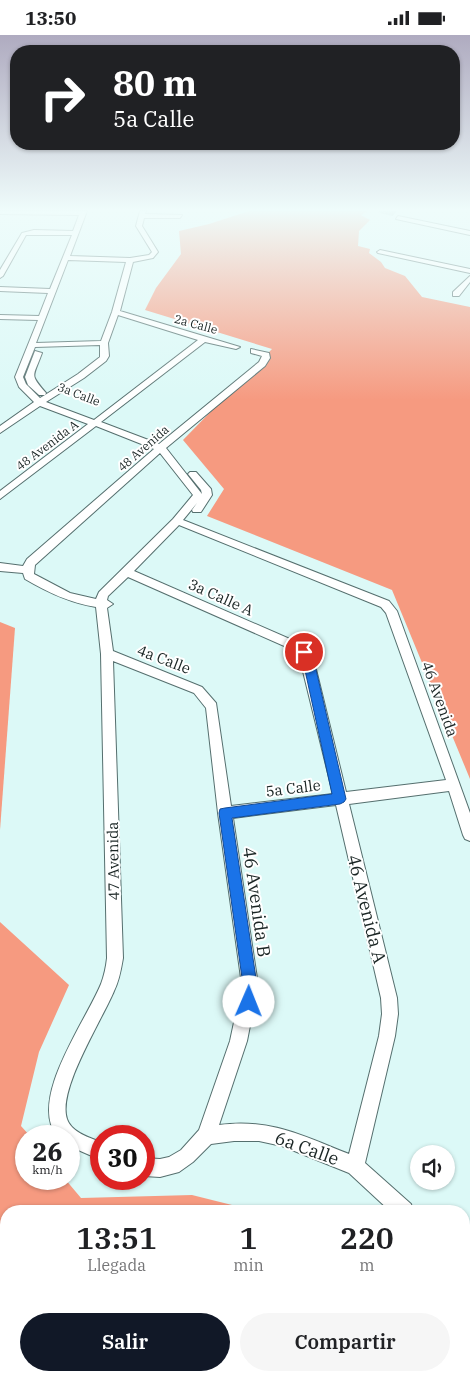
<!DOCTYPE html>
<html lang="es">
<head>
<meta charset="utf-8">
<style>
	:root { --surface:#fff; --page:#f6f6f6; --text:#202124; --muted:#757577; --accent:#111827 }
	body { margin:0; font-family:"IBM Plex Serif",serif; background:var(--page); color:var(--text); height:100vh; display:flex; flex-direction:column; font-size:19px; white-space:nowrap }
	* { box-sizing:border-box; margin:0 }
	p { font-size:16px; color:var(--muted) }
	.icon { flex:none; width:28px; height:28px; fill:none; stroke:currentColor; stroke-width:2; stroke-linecap:round; stroke-linejoin:round }
	.map { position:relative; flex:1; overflow:hidden }
	.sheet { position:absolute; left:0px; top:1170px; width:470px; height:176px; display:flex; flex-direction:column; background:var(--surface); border-radius:20px 20px 0 0; box-shadow:0 1px 4px #0004 }
	.sheet>* { flex:none }
	.top-card { position:absolute; left:10px; top:10px; width:450px; height:105px; border-radius:20px; box-shadow:0 1px 4px #0004; background:#202124; color:#fff; overflow:hidden }
	.fabs { position:absolute; left:410px; top:1110px; display:grid; gap:10px }
	.fabs a { display:grid; place-items:center; width:45px; height:45px; border-radius:50%; background:var(--surface); box-shadow:0 1px 4px #0004; font-size:25px }
	.speed { position:absolute; left:15px; top:1090px; display:flex; gap:10px; font-size:25px; font-weight:700; text-align:center }
	.speed>* { display:grid; place-content:center; width:65px; height:65px; border-radius:50%; background:var(--surface); box-shadow:0 1px 4px #0004; line-height:1 }
	.speed small { font-size:12px; font-weight:400 }
	.speed .limit { border:8px solid #d22; background:#fff; color:#111 }
	.pin { position:absolute; display:grid; place-items:center; width:42px; height:42px; color:#fff; margin:-21px; border:2px solid #fff; border-radius:50%; box-shadow:0 1px 5px #0007 }
	.me { position:absolute; width:55px; margin:-28px; rotate:1deg; stroke-linejoin:round; filter:drop-shadow(0 0 4px #0008) }
	.turn { display:flex; align-items:center; gap:18px; height:105px; padding:0 20px; font-size:22px }
	.turn .icon { width:65px; height:65px; stroke-width:2.5 }
	.turn b { display:block; font-size:35px; line-height:42px }
	.eta { display:flex; justify-content:space-evenly; align-items:center; height:85px; text-align:center }
	.eta b { font-size:30px; font-weight:600; line-height:35px }
	.cta { display:flex; gap:10px; margin-top:auto; padding:10px 20px }
	.cta a { flex:1; height:58px; border-radius:30px; background:var(--accent); color:#fff; font-size:20px; font-weight:600; line-height:58px; text-align:center }
	.cta a+a { background:var(--page); color:var(--text) }
	.status { display:flex; justify-content:space-between; align-items:center; height:35px; padding:0 25px; background:var(--surface); direction:ltr }
	.status svg { height:14px; fill:currentColor }
	.map>svg:first-child { display:block }
</style>
</head>
<body>
<div class="status"><b>13:50</b><svg viewBox="0 0 49 12"><path d="M0 12V9h3v3zM5 12V6h3v6zM10 12V3h3v9zM15 12V0h3v12zM26 1h20v11H26zM47 4h2v5h-2z"/></svg></div>
<div class="map">
<svg width="470" height="1346" viewBox="0 0 470 1346">
	<rect width="100%" height="100%" fill="#dcf9f7"/>
	<!-- forest -->
	<g fill="#f69a80">
		<path d="M249,176H368L361,180L370,185L359,196L358,211L370,214L369,218L381,227L385,233L405,241L422,262L470,272V744L392,555L207,481L224,454L183,405L272,314L145,275L156,253L181,219L179,196L209,189Z"/>
		<path d="M0,587L15,593L0,795Z"/>
		<path d="M0,887L69,950L39,1017L21,1091L30,1101H26V1144H65L81,1163L192,1160L256,1176H6V1340H425V1346H0Z"/>
	</g>
	<g fill="none" stroke-linecap="round" stroke-linejoin="round">
		<defs>
			<g id="street">
				<path d="M0,176H87L70,221L130,223L149,220L152,217L136,191L140,176H146L145,179L182,180L180,183H144L142,191L158,217L153,223L133,227L120,276L240,312L236,314L205,307L101,387L159,409L259,327L262,321L251,318V314L269,318L270,323L265,331L166,413L202,459L201,455L188,439L190,437H196L211,454L212,460L201,477H193L192,475L197,468L183,485L389,566L397,576L470,778V806L465,804L463,800L449,756L349,769L397,963L398,979L395,1001L365,1128L411,1169L413,1176H390L349,1138L282,1111L259,1106H234L211,1109L193,1127L179,1137L160,1142L144,1141V1123L160,1124L169,1122L181,1115L199,1095L230,1006L242,950L218,778L206,673L194,658L113,626L123,923C121,935 119,946 114,956C102,985 57,1055 67,1084C71,1097 90,1103 101,1107V1125L69,1111V1101H57C28,1064 86,986 101,949C104,941 106,932 107,923L101,619L96,572C70,568 47,557 25,544L23,538L0,536V528L23,531L27,524L154,414L96,391L0,464V456L88,389L40,371L0,398V391L34,367L19,352L15,342L38,285L0,284V280L39,281L48,258L0,256V252L50,254L72,200H26L3,241L0,243V235L22,198L34,195L73,196L79,180L0,179ZM68,225L126,227L112,277L101,306L36,308ZM118,280L198,305L94,385L46,367L84,343L106,326L109,321L108,308ZM100,310V322L78,339L45,360L46,358C29,338 33,343 42,318L35,316L25,342L28,350L39,360H45L40,363L26,349L23,342L35,312ZM160,418L193,460L173,484L99,557L96,564L70,558L34,539L35,530ZM179,490L381,572L386,578L446,745L346,757L314,626L308,614L299,608L134,536ZM128,542L291,614L299,620L333,759L231,771L216,668L202,652L113,616L107,573L113,569L107,565L108,561ZM336,770L381,963L382,979L379,1001L349,1119C303,1101 270,1083 219,1090L247,1006L258,950L233,783Z"/>
				<path d="M398,181L470,196V200L396,184Z"/>
				<path d="M380,215L470,234V238L378,218L377,217Z"/>
				<path d="M470,241V247L459,261H453V257Z"/>
				<path d="M464,1215L470,1218V1238L464,1235Z"/>
			</g>
		</defs>
		<!-- street casing -->
		<use href="#street" stroke="#556f6e" stroke-width="2"/>
		<!-- street -->
		<use href="#street" fill="#fff" fill-rule="evenodd"/>
	</g>
	<!-- wall -->
	<path fill="#8aa3a1" d="M378,176H397L392,181L380,178Z"/>
	<!-- shaded-wall -->
	<path fill="#718483" d="M392,176H397L392,181Z"/>
	<!-- sky -->
	<linearGradient id="sky" x2="0" y2="1"><stop stop-color="#afabc0"/><stop offset="0.48" stop-color="#effcfb"/><stop offset="1" stop-color="#effcfb" stop-opacity="0"/></linearGradient>
	<rect width="470" height="365" fill="url(#sky)"/>
	<!-- route -->
	<path fill="#1a73e8" stroke="#114b97" d="M304,613L307,614L314,626L346,764L344,767L340,769L232,783L257,950L254,972L249,974L243,972L241,967L243,950L219,778L220,774L225,773L332,759L303,626L298,617Z"/>
	<g text-anchor="middle" dominant-baseline="central" stroke-width="4" stroke-linejoin="round" paint-order="stroke">
		<!-- far-street labels -->
		<g font-size="12" fill="#1a2524" stroke="#fff">
			<text transform="translate(196 289) rotate(15)">2a Calle</text>
			<text transform="translate(79 359) rotate(21)">3a Calle</text>
			<text transform="translate(47 410) rotate(-37)">48 Avenida A</text>
			<text transform="translate(143 413) rotate(-41)">48 Avenida</text>
		</g>
		<!-- street labels -->
		<g font-size="15" fill="#1a2524" stroke="#fff">
			<text transform="translate(221 562) rotate(24)">3a Calle A</text>
			<text transform="translate(164 624) rotate(21)">4a Calle</text>
			<text transform="translate(440 664) rotate(70)">46 Avenida</text>
			<text transform="translate(293 753) rotate(-7)">5a Calle</text>
			<text transform="translate(113 826) rotate(-91)">47 Avenida</text>
		</g>
		<!-- near-street labels -->
		<g font-size="18" fill="#1a2524" stroke="#fff">
			<text transform="translate(257 867) rotate(82)">46 Avenida B</text>
			<text transform="translate(367 874) rotate(76)">46 Avenida A</text>
			<text transform="translate(307 1113) rotate(20)">6a Calle</text>
		</g>
	</g>
</svg>
<div class="fabs">
<a><svg class="icon" aria-label="sound" viewBox="0 0 24 24"><path d="M4 9h4l5-4v14l-5-4H4zM17 9q2 3 0 6"/></svg></a>
</div>
<div class="speed"><div>26<small>km/h</small></div><div class="limit">30</div></div>
<div class="pin" style="left:304px;top:617px;background:#d93025"><svg class="icon" aria-label="arrive" viewBox="0 0 24 24"><path d="M6 21V4h12l-3 4 3 4H6"/></svg></div>
<svg class="me" style="left:249px;top:967px" viewBox="-20 -20 40 40"><circle r="19" fill="#fff"/><path d="M0-13L10 11 0 6-10 11z" fill="#1a73e8"/></svg>
<div class="top-card">
<div class="turn"><svg class="icon" aria-label="right" viewBox="0 0 24 24"><path d="M7 20v-9h11M14 6l5 5-5 5"/></svg><div><b>80 m</b>5a Calle</div></div>
</div>
<section class="sheet">
<div class="eta">
<div><b>13:51</b><p>Llegada</p></div>
<div><b>1</b><p>min</p></div>
<div><b>220</b><p>m</p></div>
</div>
<div class="cta"><a>Salir</a><a>Compartir</a></div>
</section>
</div>
</body>
</html>
